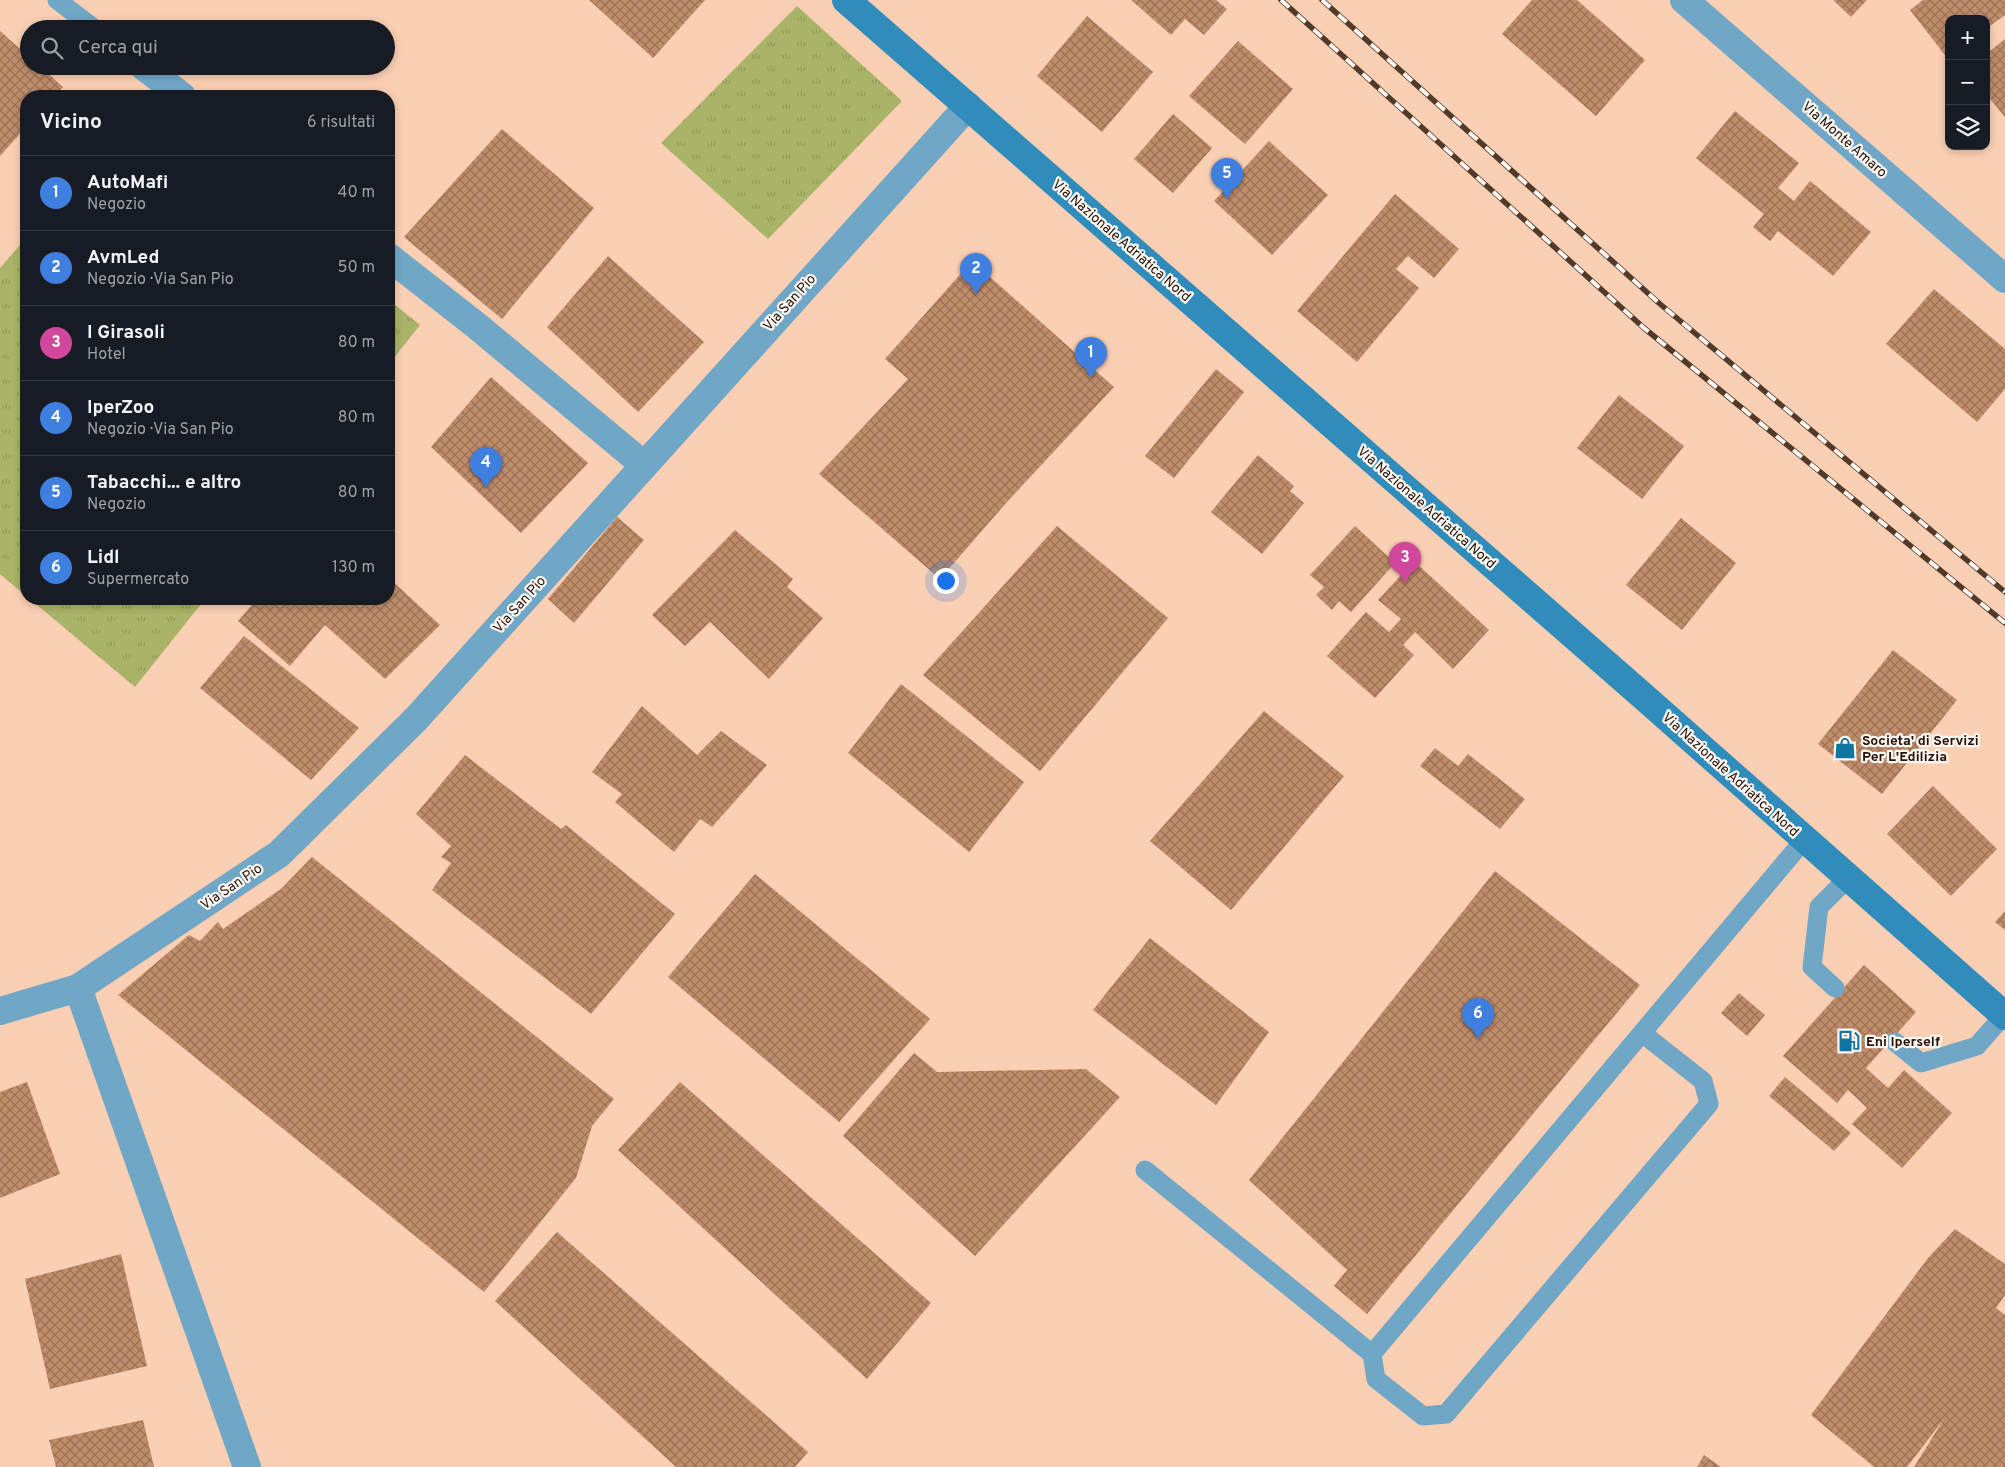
<!DOCTYPE html>
<html lang="it">
<meta charset="utf-8">
<style>
:root{--surface:#171b24;--page:#20242c;--text:#f1f3f6;--muted:#9ea1a6;--line:#363941;--accent:#1175a2}
body{margin:0;font-family:Overpass,sans-serif;background:var(--page);color:var(--text)}
.controls{position:absolute;right:15px;top:15px;display:grid;overflow:hidden;border-radius:10px;box-shadow:0 2px 8px #0003}
.controls button{width:45px;height:45px;display:grid;place-items:center;padding:0;border:0;border-bottom:1px solid var(--line);background:var(--surface);color:var(--text);font:25px sans-serif}
.you{position:absolute;left:945px;top:580px;width:18px;height:18px;margin:-12px;border:4px solid #fff;border-radius:50%;background:#1a73e8;box-shadow:0 0 0 8px #1a73e833}
.badge{display:grid;place-items:center;width:32px;height:32px;border-radius:50%;background:var(--accent);color:#fff;font-size:16px;font-weight:700}
.pin{position:absolute;translate:-50% -41px;filter:drop-shadow(0 1px 2px #0008)}
.pin::after{content:'';position:absolute;top:26px;width:18px;height:15px;background:inherit;clip-path:polygon(0 0,100% 0,50% 100%)}
.list{margin:0;padding:0;list-style:none}
h2{display:flex;justify-content:space-between;align-items:center;height:65px;margin:0;padding:0 20px;font-size:21px}
h2 small{font-size:16px;font-weight:400;color:var(--muted)}
.list li{display:grid;grid-template-columns:32px 1fr auto;gap:15px;align-items:center;box-sizing:border-box;height:75px;padding:0 20px;border-top:1px solid var(--line)}
.list b{display:block;font-size:19px;white-space:nowrap}
.list p{margin:0;font-size:16px;white-space:nowrap;color:var(--muted)}
.list em{font-size:16px;font-style:normal;color:var(--muted)}
.icon{flex:none;width:28px;height:28px;fill:none;stroke:currentColor;stroke-width:2;stroke-linecap:round;stroke-linejoin:round}
.map{position:relative;flex:none;width:2005px;height:1467px;overflow:hidden}
.search{position:absolute;background:var(--surface);box-shadow:0 2px 8px #0003;left:20px;top:20px;width:375px;height:55px;display:flex;align-items:center;gap:12px;box-sizing:border-box;padding:0 18px;border-radius:28px;color:var(--muted);font-size:19px}
.panel{position:absolute;background:var(--surface);box-shadow:0 2px 8px #0003;left:20px;top:90px;width:375px;height:515px;border-radius:20px}
.map>svg:first-child{display:block}
.grass{fill:url(#grass-tufts)}
.building{fill:url(#building-cross-hatch)}
.lines{fill:none;stroke-linecap:round;stroke-linejoin:round}
.lane{stroke:#71a7c6;stroke-width:19}
.street{stroke:#71a7c6;stroke-width:28}
.secondary{stroke:#2f8cbb;stroke-width:28}
.rail-casing{stroke:#523a2a;stroke-width:5.5}
.rail{stroke:#fff9f5;stroke-width:4;stroke-dasharray:11;stroke-linecap:butt}
.labels{text-anchor:middle;stroke-width:4.5;stroke-linejoin:round;paint-order:stroke}
.street-label{font-size:14px;fill:#251205;stroke:#fff9f5}
.poi-label{font-size:14px;font-weight:bold;fill:#251205;stroke:#fff9f5;text-anchor:start}
</style>
<div class="map">
<svg width="2005" height="1467" viewBox="0 0 2005 1467">
<defs>
<pattern id="grass-tufts" width="24" height="20" patternUnits="userSpaceOnUse" patternTransform="scale(1.25)"><rect width="24" height="20" fill="#aab468"/><path d="M3 7l-1-3M5 7V3M7 7l1-3M15 17l-1-3M17 17v-4M19 17l1-3" fill="none" stroke="#929a59"/></pattern>
<pattern id="building-cross-hatch" width="8" height="8" patternUnits="userSpaceOnUse" patternTransform="scale(1.25)"><rect width="8" height="8" fill="#c08d6b"/><path d="M0 0l8 8M0 8l8-8" fill="none" stroke="#9c7256"/></pattern>
</defs>
<rect width="100%" height="100%" fill="#fbcfb3"/>
<g class="grass">
<path d="M797,6L902,101L768,239L661,143Z"/>
<path d="M26,238V596L0,574V268Z"/>
<path d="M389,300L420,325L389,364Z"/>
<path d="M30,599H205L135,687Z"/>
</g>
<g class="building">
<path d="M589,0H705L653,58Z"/>
<path d="M1131,0H1216L1227,9L1204,35L1185,19L1171,35Z"/>
<path d="M1532,0H1577L1645,60L1596,116L1502,34Z"/>
<path d="M1833,0H1867L1851,17Z"/>
<path d="M1923,0H2005V15L1986,29V19H1949L1948,59L1910,10Z"/>
<path d="M1087,16L1153,72L1102,132L1037,76Z"/>
<path d="M0,31L29,57V66H40L63,87L54,96H26V127L0,156Z"/>
<path d="M2005,39V117L1986,94V54Z"/>
<path d="M1238,41L1293,89L1245,144L1189,96Z"/>
<path d="M1735,111L1799,163L1778,188L1794,201L1810,181L1871,232L1833,276L1778,231L1770,241L1753,227L1764,214L1696,158Z"/>
<path d="M1173,114L1212,148L1173,193L1134,159Z"/>
<path d="M502,129L594,208L502,319L404,237Z"/>
<path d="M1269,141L1328,195L1272,255L1214,201Z"/>
<path d="M1395,194L1459,249L1434,278L1408,256L1396,269L1419,288L1357,362L1297,311Z"/>
<path d="M608,256L704,342L638,412L547,327Z"/>
<path d="M972,261L1114,387L1007,502L940,579L819,474L908,379L885,359Z"/>
<path d="M1934,289L2005,349V389L1977,422L1886,344Z"/>
<path d="M1216,369L1244,392L1174,478L1145,456Z"/>
<path d="M491,377L588,463L521,533L431,447Z"/>
<path d="M1619,395L1684,446L1642,499L1577,448Z"/>
<path d="M1258,455L1294,486L1290,491L1304,503L1262,554L1211,512Z"/>
<path d="M617,517L644,540L574,623L548,599Z"/>
<path d="M1681,518L1736,563L1682,630L1626,585Z"/>
<path d="M1057,526L1168,618L1040,771L923,675Z"/>
<path d="M1355,526L1395,563L1351,612L1339,601L1332,610L1316,595L1324,587L1310,575Z"/>
<path d="M735,530L793,579L787,587L823,618L769,679L710,622L685,646L652,615Z"/>
<path d="M1414,561L1489,630L1453,669L1415,632L1403,645L1414,655L1375,698L1327,656L1366,612L1389,632L1401,619L1378,600Z"/>
<path d="M389,578L440,625L385,679L325,625L290,666L238,621L257,599H389Z"/>
<path d="M244,636L359,728L311,780L200,688Z"/>
<path d="M1893,650L1957,700L1882,794L1818,744Z"/>
<path d="M901,684L1024,782L969,852L848,753Z"/>
<path d="M642,706L697,755L721,731L767,765L712,827L700,819L674,852L615,802L622,794L592,772Z"/>
<path d="M1264,711L1344,776L1231,910L1150,841Z"/>
<path d="M1435,748L1458,766L1468,754L1525,799L1500,829L1420,766Z"/>
<path d="M465,755L561,829L566,825L675,914L591,1014L432,890L451,863L441,857L451,846L416,814Z"/>
<path d="M1933,786L1997,849L1951,896L1887,834Z"/>
<path d="M312,857L614,1099L592,1126L576,1178L484,1292L118,995L189,935L200,941L218,922L223,929L281,889Z"/>
<path d="M1495,871L1640,985L1367,1314L1334,1286L1347,1270L1249,1180Z"/>
<path d="M755,874L930,1019L839,1122L668,977Z"/>
<path d="M2005,911V930L1995,922Z"/>
<path d="M1150,938L1269,1032L1216,1105L1093,1010Z"/>
<path d="M1864,965L1916,1012L1866,1068L1888,1088L1904,1070L1952,1113L1902,1168L1852,1124L1867,1108L1848,1090L1837,1103L1783,1056Z"/>
<path d="M1739,993L1765,1015L1747,1036L1721,1013Z"/>
<path d="M914,1053L937,1072L1086,1069L1120,1097L975,1256L843,1136Z"/>
<path d="M1785,1077L1851,1133L1834,1151L1769,1096Z"/>
<path d="M27,1082L60,1174L0,1198V1092Z"/>
<path d="M680,1082L931,1303L867,1379L618,1150Z"/>
<path d="M1955,1229L2005,1264V1295L1996,1308L2005,1315V1467H1914L1944,1419L1907,1467H1874L1811,1415L1928,1258Z"/>
<path d="M557,1232L808,1452L795,1467H676L495,1301Z"/>
<path d="M121,1254L147,1366L50,1389L25,1279Z"/>
<path d="M143,1420L154,1467H56L49,1440Z"/>
<path d="M1704,1455L1721,1467H1697Z"/>
</g>
<g class="lines">
<g class="lane">
<path d="M57,0L95,29"/>
<path d="M1835,988L1812,967L1819,907L1848,878"/>
<path d="M1642,1033L1703,1081L1709,1104L1446,1414L1423,1416L1376,1379L1372,1354L1804,840"/>
<path d="M1895,1042L1921,1063L1977,1046L2004,1015"/>
<path d="M1145,1170L1372,1354"/>
</g>
<g class="street">
<path d="M1684,0L2005,279"/>
<path d="M143,66L182,96"/>
<path d="M389,257L477,326L644,465"/>
<path d="M78,988L247,1467"/>
<path d="M0,1011L78,988L279,854L416,719L968,106"/>
</g>
<path class="secondary" d="M846,0L1644,697L2005,1016"/>
<g class="rail-casing">
<g id="rail">
<path d="M1281,0L1644,328L2005,623"/>
<path d="M1322,0L1660,304L2005,592"/>
</g>
</g>
<use href="#rail" class="rail"/>
</g>
<defs>
<g id="shop-bare" transform="scale(1.725)"><path d="M-5-2.5h2.3a2.7 3.5 0 0 1 5.4 0H5L5.5 6h-11ZM-1.5-2.5h3a1.5 2.3 0 0 0-3 0Z" fill="#1175a2" stroke="#fff9f5" stroke-width="2.5" paint-order="stroke"/></g>
<g id="fuel-bare" transform="scale(1.725)"><path d="M-5.5-6h7V0h2V4h1.3V-2.5L3-4.5l.8-.8L6-3V5H2.5V1h-1V6h-7ZM-4.2-4.7v3.2H.2V-4.7Z" fill="#1175a2" stroke="#fff9f5" stroke-width="2.5" paint-order="stroke"/></g>
</defs>
<g fill-rule="evenodd">
<use href="#shop-bare" x="1845" y="748"/>
<use href="#fuel-bare" x="1849" y="1041"/>
</g>
<g class="labels">
<g class="street-label">
<text transform="translate(1845 139) rotate(41)" y="5">Via Monte Amaro</text>
<text transform="translate(1122 240) rotate(41)" y="5">Via Nazionale Adriatica Nord</text>
<text transform="translate(789 302) rotate(-48)" y="5">Via San Pio</text>
<text transform="translate(1427 507) rotate(41)" y="5">Via Nazionale Adriatica Nord</text>
<text transform="translate(519 604) rotate(-48)" y="5">Via San Pio</text>
<text transform="translate(1731 774) rotate(42)" y="5">Via Nazionale Adriatica Nord</text>
<text transform="translate(231 886) rotate(-34)" y="5">Via San Pio</text>
</g>
<g class="poi-label">
<text x="1862" y="745">Societa' di Servizi<tspan x="1862" dy="16">Per L'Edilizia</tspan></text>
<text x="1866" y="1046">Eni Iperself</text>
</g>
</g>
</svg>
<div class="controls">
<button>+</button>
<button>−</button>
<button><svg class="icon" aria-label="layers" viewBox="0 0 24 24"><path d="M12 4l9 5-9 5-9-5zM3 14l9 5 9-5"/></svg></button>
</div>
<div class="you"></div>
<div class="pin badge" style="left:1091px;top:378px;background:#3f7fe0">1</div>
<div class="pin badge" style="left:976px;top:294px;background:#3f7fe0">2</div>
<div class="pin badge" style="left:1405px;top:583px;background:#d1479c">3</div>
<div class="pin badge" style="left:486px;top:488px;background:#3f7fe0">4</div>
<div class="pin badge" style="left:1227px;top:199px;background:#3f7fe0">5</div>
<div class="pin badge" style="left:1478px;top:1039px;background:#3f7fe0">6</div>
<div class="search"><svg class="icon" aria-label="search" viewBox="0 0 24 24"><circle cx="10" cy="10" r="6"/><path d="M15 15l6 6"/></svg>Cerca qui</div>
<section class="panel">
<h2>Vicino<small>6 risultati</small></h2>
<ul class="list">
<li><span class="badge" style="background:#3f7fe0">1</span><div><b>AutoMafi</b><p>Negozio</p></div><em>40 m</em></li>
<li><span class="badge" style="background:#3f7fe0">2</span><div><b>AvmLed</b><p>Negozio · Via San Pio</p></div><em>50 m</em></li>
<li><span class="badge" style="background:#d1479c">3</span><div><b>I Girasoli</b><p>Hotel</p></div><em>80 m</em></li>
<li><span class="badge" style="background:#3f7fe0">4</span><div><b>IperZoo</b><p>Negozio · Via San Pio</p></div><em>80 m</em></li>
<li><span class="badge" style="background:#3f7fe0">5</span><div><b>Tabacchi... e altro</b><p>Negozio</p></div><em>80 m</em></li>
<li><span class="badge" style="background:#3f7fe0">6</span><div><b>Lidl</b><p>Supermercato</p></div><em>130 m</em></li>
</ul>
</section>
</div>
